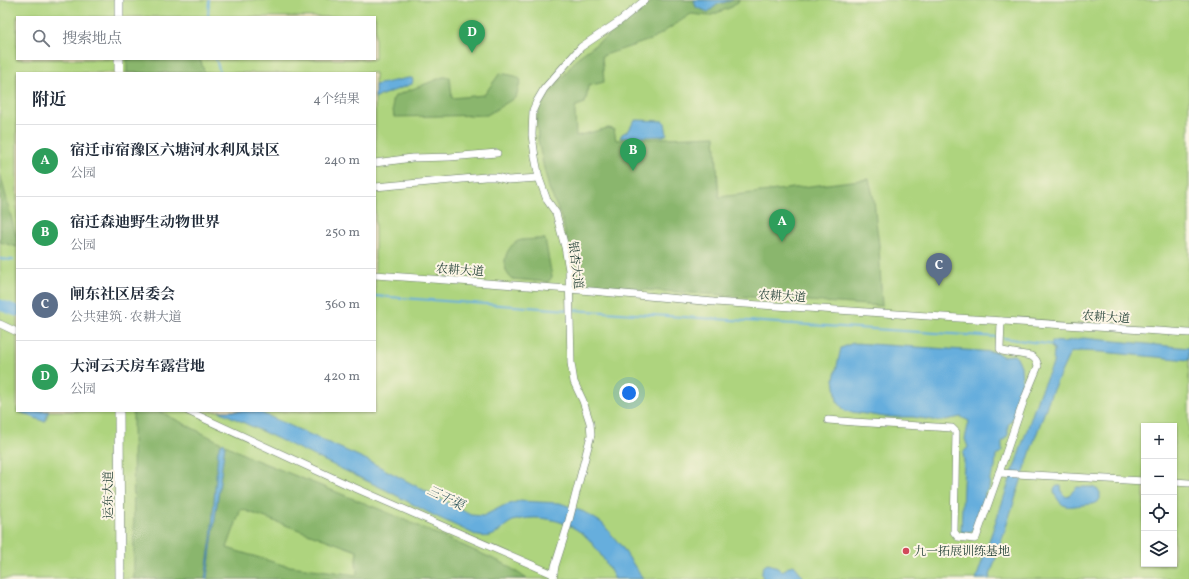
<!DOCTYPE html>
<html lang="zh">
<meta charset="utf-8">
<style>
:root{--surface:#fff;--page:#f6f6f7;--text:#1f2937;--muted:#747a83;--line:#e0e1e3;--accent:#d1495b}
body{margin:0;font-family:Vollkorn,"Noto Serif SC",serif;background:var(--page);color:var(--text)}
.controls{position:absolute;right:12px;bottom:12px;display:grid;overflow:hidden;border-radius:0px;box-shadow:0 1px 3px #0004}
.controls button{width:36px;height:36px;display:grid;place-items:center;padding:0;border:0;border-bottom:1px solid var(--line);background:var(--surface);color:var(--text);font:20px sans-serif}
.you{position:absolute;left:629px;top:393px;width:14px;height:14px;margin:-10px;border:3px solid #fff;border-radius:50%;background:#1a73e8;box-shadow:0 0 0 6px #1a73e833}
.badge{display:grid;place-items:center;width:26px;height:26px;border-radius:50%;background:var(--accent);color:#fff;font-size:13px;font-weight:700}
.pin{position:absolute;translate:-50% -33px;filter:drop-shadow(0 1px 2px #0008)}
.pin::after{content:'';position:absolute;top:21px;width:14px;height:12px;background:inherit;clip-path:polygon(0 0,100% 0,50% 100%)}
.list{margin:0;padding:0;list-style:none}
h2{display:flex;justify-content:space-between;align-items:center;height:52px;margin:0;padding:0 16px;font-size:17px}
h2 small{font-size:13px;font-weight:400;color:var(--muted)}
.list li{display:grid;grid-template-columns:26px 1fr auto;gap:12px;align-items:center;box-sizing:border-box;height:72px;padding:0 16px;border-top:1px solid var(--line)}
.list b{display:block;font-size:15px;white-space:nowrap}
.list p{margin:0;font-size:13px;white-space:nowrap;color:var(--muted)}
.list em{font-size:13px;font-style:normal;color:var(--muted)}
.icon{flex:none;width:22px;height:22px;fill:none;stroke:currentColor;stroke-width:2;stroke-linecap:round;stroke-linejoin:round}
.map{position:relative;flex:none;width:1189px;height:579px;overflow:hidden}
.search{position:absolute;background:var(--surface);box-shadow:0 1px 3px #0004;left:16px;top:16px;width:360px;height:44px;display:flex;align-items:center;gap:10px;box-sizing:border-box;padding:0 14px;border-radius:0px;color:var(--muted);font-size:15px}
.panel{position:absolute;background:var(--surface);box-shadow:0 1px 3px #0004;left:16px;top:72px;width:360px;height:340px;border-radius:0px}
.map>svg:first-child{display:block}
.green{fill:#aed47e;stroke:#668859;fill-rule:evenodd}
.forest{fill:#8ab66d;stroke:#547a50;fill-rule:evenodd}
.water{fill:#66aedd;stroke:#427688}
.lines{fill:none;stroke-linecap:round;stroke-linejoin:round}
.stream{stroke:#66aedd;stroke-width:2}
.river{stroke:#66aedd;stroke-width:11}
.minor-casing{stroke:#667765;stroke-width:8}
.major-casing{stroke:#667765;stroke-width:10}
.minor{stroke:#fff;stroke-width:7}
.major{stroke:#fff;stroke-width:9}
.poi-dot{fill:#d1495b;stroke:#fcf5e5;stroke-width:1.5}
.labels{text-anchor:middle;stroke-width:4;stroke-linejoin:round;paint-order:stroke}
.street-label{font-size:12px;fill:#1f3d34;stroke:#fcf5e5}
.poi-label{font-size:12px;fill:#1f3d34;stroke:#fcf5e5;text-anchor:start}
.water-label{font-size:13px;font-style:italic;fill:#31595e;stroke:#fcf5e5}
</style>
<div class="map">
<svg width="1189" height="579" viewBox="0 0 1189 579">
<rect width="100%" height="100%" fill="#fcf5e5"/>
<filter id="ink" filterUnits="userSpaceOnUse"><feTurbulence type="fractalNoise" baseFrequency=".025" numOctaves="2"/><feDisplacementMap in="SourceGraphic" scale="8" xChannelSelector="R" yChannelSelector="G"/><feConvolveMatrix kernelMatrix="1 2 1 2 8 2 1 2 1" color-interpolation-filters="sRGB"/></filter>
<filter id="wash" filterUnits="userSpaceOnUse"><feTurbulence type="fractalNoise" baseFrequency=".012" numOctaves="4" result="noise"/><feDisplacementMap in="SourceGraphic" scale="16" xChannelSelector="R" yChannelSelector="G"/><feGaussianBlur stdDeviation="0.9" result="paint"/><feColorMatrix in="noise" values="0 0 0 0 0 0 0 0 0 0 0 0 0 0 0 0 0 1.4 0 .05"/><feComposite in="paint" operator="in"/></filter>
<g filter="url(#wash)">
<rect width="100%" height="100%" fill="#ebe2c0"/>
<path class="green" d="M0,0H1189V579H0ZM17,17H375V59H17ZM17,73H375V411H17ZM1144,426H1174V564H1144Z"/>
<g class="forest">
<path d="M654,0H740L732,7L709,16L691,14L653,39L602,56L604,82L588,86L587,95L585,103L576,106L575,112L576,136L608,128L614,129L616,140L715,136L719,197L869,179L874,200L876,221L879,245L882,306L574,285L563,222L549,188L543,164L538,140L537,119L539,108L578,57L605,38Z"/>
<path d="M127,59H200L205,73H127Z"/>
<path d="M500,73L515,76L521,80L516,97L487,115L394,117L392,101L395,96L443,77H450L452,98L484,95Z"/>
<path d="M0,173L17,240V247L0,242Z"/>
<path d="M535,239H545L552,277L548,282L512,279C500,269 504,248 518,241C523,239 530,240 535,239Z"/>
<path d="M133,411H159L251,458L384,511L505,564L527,579H134ZM241,509L357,551L356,560L357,575L283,565L227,548Z"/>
</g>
<g class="water">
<path d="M694,0H733L718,4L708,12L696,7Z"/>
<path d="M408,78H412L413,80L412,84L382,95L375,99V85Z"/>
<path d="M637,120L663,121L665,123L667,134L666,135L663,136L620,138L622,134L629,130L634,121Z"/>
<path d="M1083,338L1189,348V360L1101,352L1080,351L1070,353L1051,394L1033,444L989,579H976L1040,392L1053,364L1054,349L1051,347L1052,341L1063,342Z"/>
<path d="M853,343L996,352L1002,356L1014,355L1018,359L1021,366L1022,383L1015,402V415L1008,425V435L1002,442V451L996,456L995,468L990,478L989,488L985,492L984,501L972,532H961L964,461L963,453L968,447L965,439L969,421L961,417L940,421L913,417H885L845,411L837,401L834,379L841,348Z"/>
<path d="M20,411H49L45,422L20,412Z"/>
<path d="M219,411H257L365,459L471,515L483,516L503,506L519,501L560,503L584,512L602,523L622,547L643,579H615C608,566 601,554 592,543C574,521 540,513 513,521C510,522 508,524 505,526C495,535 492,538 478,536L433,515L386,490Z"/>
<path d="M224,442L225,445L207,579H205L211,538L218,450L220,445Z"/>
<path d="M1057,486H1061L1062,493L1065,496L1067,497L1077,487H1094L1100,492V499C1095,505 1090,504 1083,505C1071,506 1064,510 1057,498C1055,495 1054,493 1054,489Z"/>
<path d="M768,564L775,566L781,571C787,570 788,565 794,565L799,571L803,579H763C761,573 761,566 768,564Z"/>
</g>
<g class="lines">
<g class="stream">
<path d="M208,17L209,0"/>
<path d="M216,59L220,73"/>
<path d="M0,259L13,260"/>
<path d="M375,296L568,310"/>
<path d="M572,310L999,337"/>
<path d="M1003,338L1054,345"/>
</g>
<path class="river" d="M0,305L17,311"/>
</g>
</g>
<g filter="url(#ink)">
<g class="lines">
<g class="minor-casing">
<g id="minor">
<path d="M375,163L412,158L450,157L497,153"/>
<path d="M375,187L485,177H496L508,180L539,178"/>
<path d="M375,275L569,289L714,302L1189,333"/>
<path d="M0,324L17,332"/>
<path d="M188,411L346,484L553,574"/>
<path d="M828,420L854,422L952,428L956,432L954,532L958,537L974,539L976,538L999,473L1024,400L1038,366C1037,361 1036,359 1031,356L1002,351L1000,349L1001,321"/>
<path d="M999,473L1144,481"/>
<path d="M1174,482L1189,483"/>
<path d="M553,579L555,566L567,528L591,435L590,423L583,401L574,382L571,363L569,270L565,247L556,213L547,200L539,178L535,157L532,135L533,110L537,101L544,89L581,47L621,20L645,0"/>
</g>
</g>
<g class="major-casing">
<g id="major">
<path d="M119,17V0"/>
<path d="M119,59V73"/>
<path d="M119,411L120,579"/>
</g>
</g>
<use href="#minor" class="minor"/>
<use href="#major" class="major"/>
</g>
</g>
<circle class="poi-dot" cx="906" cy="551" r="4"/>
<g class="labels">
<g class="street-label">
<text transform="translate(576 265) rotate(83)" y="4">银杏大道</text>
<text transform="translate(460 270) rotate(4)" y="4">农耕大道</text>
<text transform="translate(782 296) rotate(4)" y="4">农耕大道</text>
<text transform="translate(1106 317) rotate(4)" y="4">农耕大道</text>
<text transform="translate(108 495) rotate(-90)" y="4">运东大道</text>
</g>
<g class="poi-label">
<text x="914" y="555">九一拓展训练基地</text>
</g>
<g class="water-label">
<text transform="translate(446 497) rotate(26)" y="5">三干渠</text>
</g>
</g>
</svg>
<div class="controls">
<button>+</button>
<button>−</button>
<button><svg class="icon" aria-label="locate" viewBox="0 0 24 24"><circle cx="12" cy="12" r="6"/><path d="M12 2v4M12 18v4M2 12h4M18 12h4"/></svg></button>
<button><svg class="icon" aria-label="layers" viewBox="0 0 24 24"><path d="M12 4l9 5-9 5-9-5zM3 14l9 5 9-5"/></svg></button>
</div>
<div class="you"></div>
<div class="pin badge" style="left:782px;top:242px;background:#2e9e5b">A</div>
<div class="pin badge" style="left:633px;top:171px;background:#2e9e5b">B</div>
<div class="pin badge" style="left:939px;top:286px;background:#5c6f8a">C</div>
<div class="pin badge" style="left:472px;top:53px;background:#2e9e5b">D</div>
<div class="search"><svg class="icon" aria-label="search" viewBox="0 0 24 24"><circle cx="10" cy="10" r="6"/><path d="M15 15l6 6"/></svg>搜索地点</div>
<section class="panel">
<h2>附近<small>4个结果</small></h2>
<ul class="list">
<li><span class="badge" style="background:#2e9e5b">A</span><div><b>宿迁市宿豫区六塘河水利风景区</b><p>公园</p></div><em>240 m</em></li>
<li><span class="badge" style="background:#2e9e5b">B</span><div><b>宿迁森迪野生动物世界</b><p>公园</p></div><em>250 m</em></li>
<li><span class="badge" style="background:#5c6f8a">C</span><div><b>闸东社区居委会</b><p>公共建筑 · 农耕大道</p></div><em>360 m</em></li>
<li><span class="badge" style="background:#2e9e5b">D</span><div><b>大河云天房车露营地</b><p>公园</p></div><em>420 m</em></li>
</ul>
</section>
</div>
